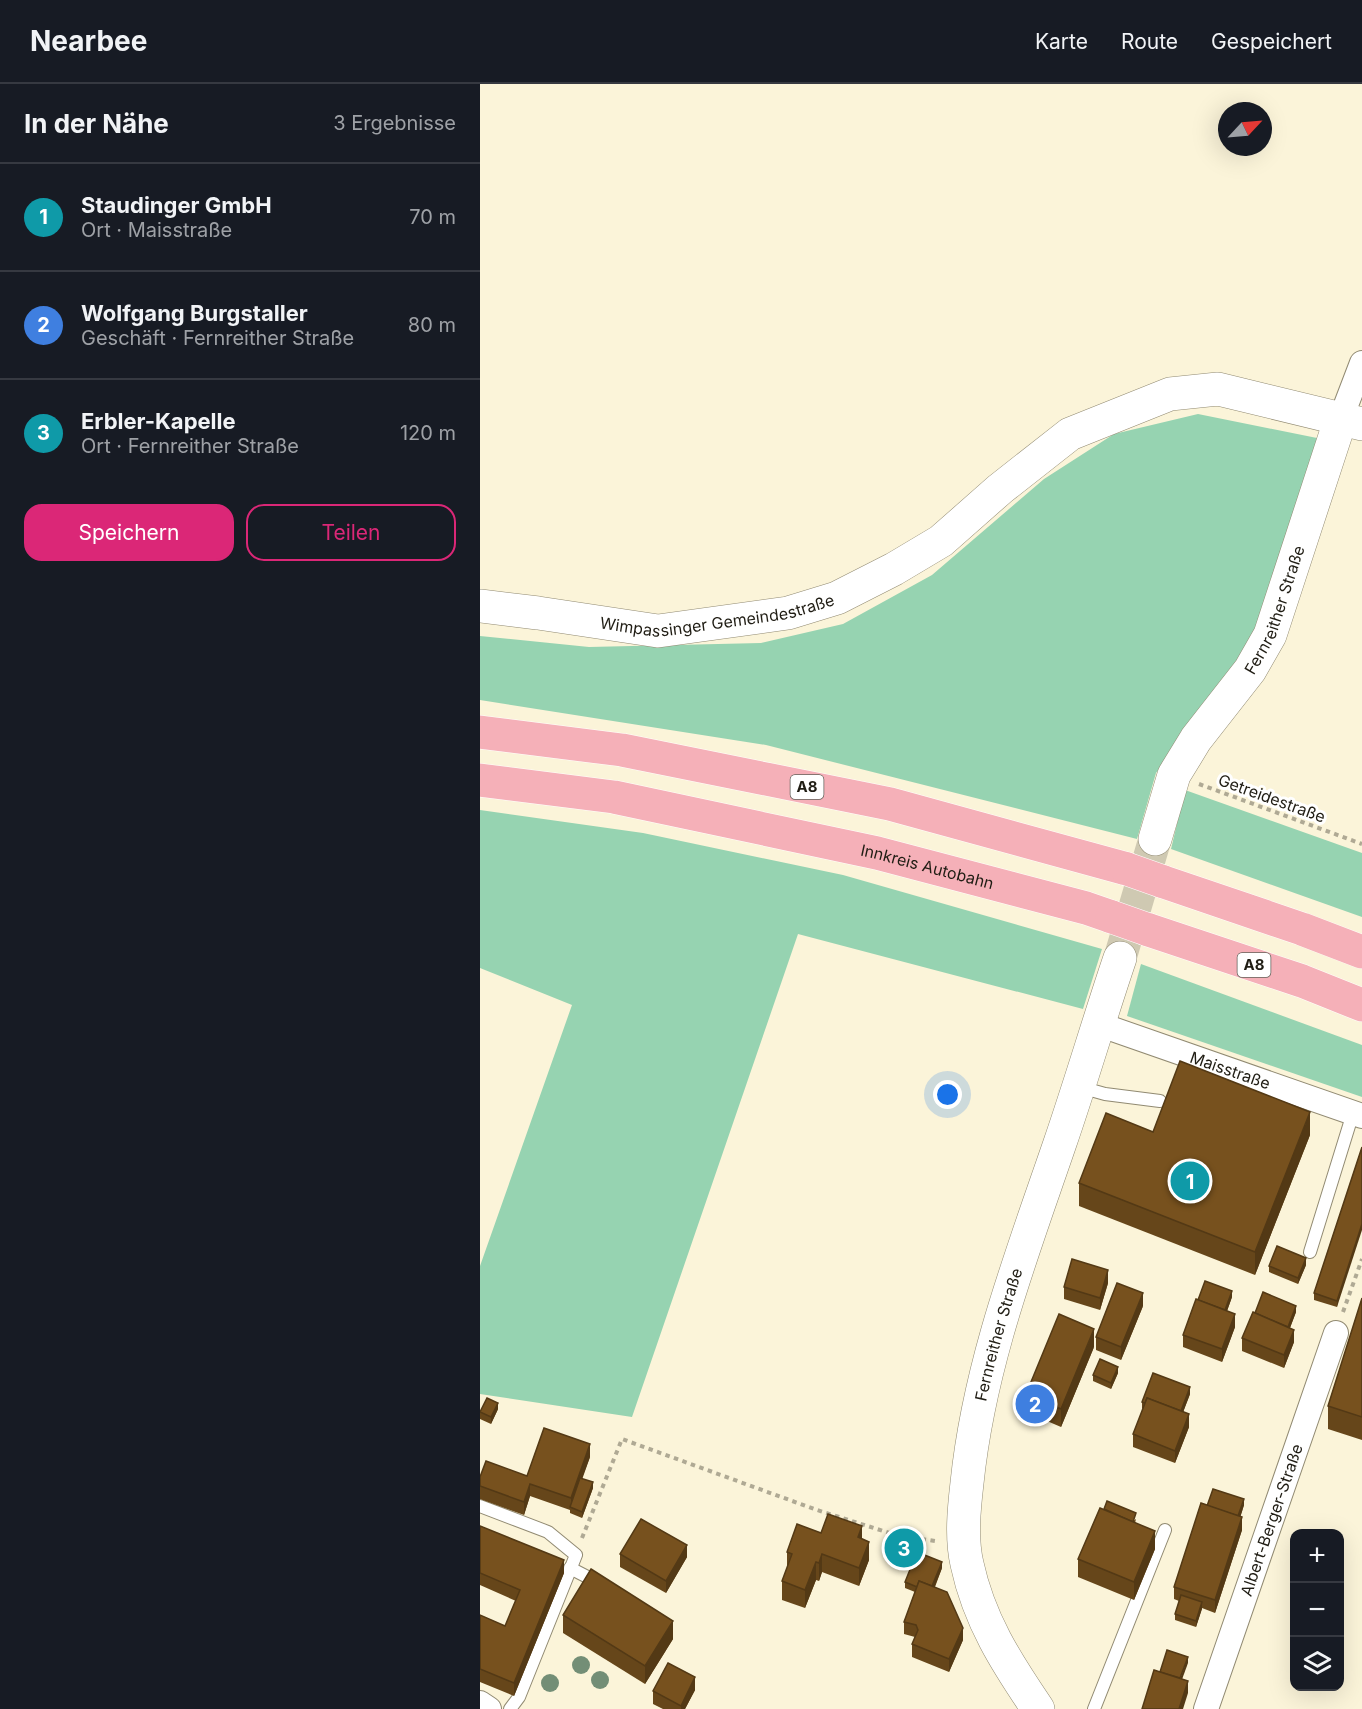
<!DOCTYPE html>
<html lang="de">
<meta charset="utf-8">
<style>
:root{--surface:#171b24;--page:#242831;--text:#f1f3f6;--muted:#9ea1a6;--line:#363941;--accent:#db2777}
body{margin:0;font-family:Inter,sans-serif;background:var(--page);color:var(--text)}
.controls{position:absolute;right:18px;bottom:18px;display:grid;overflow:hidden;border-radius:12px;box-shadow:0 6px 24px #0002}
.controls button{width:54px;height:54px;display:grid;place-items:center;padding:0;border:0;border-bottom:2px solid var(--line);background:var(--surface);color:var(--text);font:30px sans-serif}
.compass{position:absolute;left:738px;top:18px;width:54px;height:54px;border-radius:50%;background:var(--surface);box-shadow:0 6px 24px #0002;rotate:64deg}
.you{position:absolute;left:468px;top:1011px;width:21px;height:21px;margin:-15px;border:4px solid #fff;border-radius:50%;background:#1a73e8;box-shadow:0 0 0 9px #1a73e833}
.badge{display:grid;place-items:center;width:39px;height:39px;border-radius:50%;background:var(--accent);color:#fff;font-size:20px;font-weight:700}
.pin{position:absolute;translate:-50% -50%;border:3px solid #fff;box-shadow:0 2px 6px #0006}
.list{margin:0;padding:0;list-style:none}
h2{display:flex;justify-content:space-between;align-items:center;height:78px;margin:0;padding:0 24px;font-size:26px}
h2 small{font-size:20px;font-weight:400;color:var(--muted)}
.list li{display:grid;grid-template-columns:39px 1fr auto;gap:18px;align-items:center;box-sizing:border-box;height:108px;padding:0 24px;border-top:2px solid var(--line)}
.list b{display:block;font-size:22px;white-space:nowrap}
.list p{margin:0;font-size:20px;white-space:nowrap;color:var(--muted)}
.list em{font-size:20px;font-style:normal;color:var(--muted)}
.actions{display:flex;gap:12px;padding:18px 24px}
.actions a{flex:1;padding:14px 0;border:2px solid var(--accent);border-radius:18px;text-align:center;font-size:21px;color:var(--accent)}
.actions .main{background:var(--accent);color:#fff}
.icon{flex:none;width:33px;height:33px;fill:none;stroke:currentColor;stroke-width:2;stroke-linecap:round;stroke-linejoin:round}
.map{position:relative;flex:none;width:882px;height:1625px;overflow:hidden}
header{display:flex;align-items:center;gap:36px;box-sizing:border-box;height:84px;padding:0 30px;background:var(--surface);border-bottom:2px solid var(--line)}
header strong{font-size:28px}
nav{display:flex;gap:33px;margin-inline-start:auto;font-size:21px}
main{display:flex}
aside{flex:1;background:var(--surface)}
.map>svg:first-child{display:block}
.green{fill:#96d3b1}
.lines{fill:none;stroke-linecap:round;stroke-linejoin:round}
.secondary-tunnel{stroke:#cfc9b2;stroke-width:33;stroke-dasharray:33 16;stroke-linecap:butt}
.lane-casing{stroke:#918a72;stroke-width:14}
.street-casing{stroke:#918a72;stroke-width:26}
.secondary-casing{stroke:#918a72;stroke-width:34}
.highway-casing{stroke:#fff;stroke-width:34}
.path{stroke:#afa994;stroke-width:4;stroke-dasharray:4.5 4.5;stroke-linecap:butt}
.lane{stroke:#fff;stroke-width:12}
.street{stroke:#fff;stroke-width:24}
.secondary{stroke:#fff;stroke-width:33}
.highway{stroke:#f5b0b8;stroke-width:33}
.highway-bridge-casing{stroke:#fff;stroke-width:34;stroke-linecap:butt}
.highway-bridge{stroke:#f5b0b8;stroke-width:33}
.tree{fill:#738e76}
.wall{fill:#66461a}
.shaded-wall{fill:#533915}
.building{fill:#77511e;stroke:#533915;stroke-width:1.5}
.labels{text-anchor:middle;stroke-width:6;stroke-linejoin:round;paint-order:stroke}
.shield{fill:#fff;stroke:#63615a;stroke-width:1.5}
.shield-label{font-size:15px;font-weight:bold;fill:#201d14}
.street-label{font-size:16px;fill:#201d14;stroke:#fff}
</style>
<header>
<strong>Nearbee</strong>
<nav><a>Karte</a><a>Route</a><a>Gespeichert</a></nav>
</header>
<main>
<aside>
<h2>In der Nähe<small>3 Ergebnisse</small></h2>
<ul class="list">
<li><span class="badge" style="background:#0f9aa8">1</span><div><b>Staudinger GmbH</b><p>Ort · Maisstraße</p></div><em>70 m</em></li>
<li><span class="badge" style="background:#3f7fe0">2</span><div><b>Wolfgang Burgstaller</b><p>Geschäft · Fernreither Straße</p></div><em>80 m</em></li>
<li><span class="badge" style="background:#0f9aa8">3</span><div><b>Erbler-Kapelle</b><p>Ort · Fernreither Straße</p></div><em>120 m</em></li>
</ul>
<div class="actions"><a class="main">Speichern</a><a>Teilen</a></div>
</aside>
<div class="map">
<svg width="882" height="1625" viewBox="0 0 882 1625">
<rect width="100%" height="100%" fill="#fbf4d9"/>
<g class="green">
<path d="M718,330L837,354L781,548L676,689L657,755L286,661L0,616V552L109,563L281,559L363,540L452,491L564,395L634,350Z"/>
<path d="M705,706L882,769V833L691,765Z"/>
<path d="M0,726L163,749L363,791L622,865L603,925L318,850L152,1333L0,1310V1182L92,921L0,884Z"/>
<path d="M661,880L882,961V1013L647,932Z"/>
</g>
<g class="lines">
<path class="secondary-tunnel" d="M640,874L675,755"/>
<g class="lane-casing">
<g id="lane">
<path d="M600,1003L625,1010L680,1017"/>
<path d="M830,1168L873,1029"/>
<path d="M0,1422L68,1448L96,1471L39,1613L30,1625"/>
<path d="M90,1484L121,1500"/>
<path d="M614,1625L685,1446"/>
</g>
</g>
<g class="street-casing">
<g id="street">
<path d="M861,334L882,279"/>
<path id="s1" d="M618,940L882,1032"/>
<path d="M0,1619L9,1625"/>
<path id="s2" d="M726,1625L856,1249"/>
</g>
</g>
<g class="secondary-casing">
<g id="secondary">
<path id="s3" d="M0,522L58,529L178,547L308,529L357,514L414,485L461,457L520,405L590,350L690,310L738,305L882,340"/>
<path id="s4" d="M675,755L694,691L716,655L770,586L790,551L861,334"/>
<path id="s5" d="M558,1625C526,1578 499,1536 487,1480C481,1454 484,1425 487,1399C499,1281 542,1170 580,1059C601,998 619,936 640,874"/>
</g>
</g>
<g class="highway-casing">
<g id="highway">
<path d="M0,648L142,666L410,720L647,785"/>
<path id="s6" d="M0,696L134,713L397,769L606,824L632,833"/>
<path d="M681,797L822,845L882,868"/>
<path d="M666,845L822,897L882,921"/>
</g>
</g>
<g class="path">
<path d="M719,700L882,760"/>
<path d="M863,1228L882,1175"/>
<path d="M102,1454L142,1355L337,1426L416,1451L455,1457"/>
</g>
<use href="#lane" class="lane"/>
<use href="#street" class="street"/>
<use href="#secondary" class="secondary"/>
<use href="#highway" class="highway"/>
<g class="highway-bridge-casing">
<g id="highway-bridge">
<path d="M647,785L681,797"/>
<path d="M632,833L666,845"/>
</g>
</g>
<use href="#highway-bridge" class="highway-bridge"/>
</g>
<g class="tree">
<circle cx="101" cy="1581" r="9"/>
<circle cx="120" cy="1596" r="9"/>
<circle cx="70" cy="1599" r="9"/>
</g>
<g class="wall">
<path d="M830,1051L775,1191L599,1122V1099Z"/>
<path d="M882,1063L857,1223L834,1216V1209Z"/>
<path d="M826,1181L818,1200L789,1188V1182Z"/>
<path d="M628,1199L620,1226L584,1215V1203Z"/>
<path d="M752,1213L747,1227L755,1243L742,1278L703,1263V1251L718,1216Z"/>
<path d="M882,1214V1356L848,1345V1322Z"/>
<path d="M663,1222L641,1276L616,1266V1253Z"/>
<path d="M816,1228L810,1244L814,1258L804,1284L762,1267V1254L775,1229Z"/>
<path d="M614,1263L581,1343L546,1328V1310Z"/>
<path d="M638,1289L631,1305L613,1297V1291Z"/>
<path d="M710,1310L703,1328L709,1343L695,1379L653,1363V1350L663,1325L662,1324V1318Z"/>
<path d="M18,1325L11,1340L0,1335V1328Z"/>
<path d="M110,1373L102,1394L113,1404L102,1434L90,1429V1426L50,1412L44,1431L0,1415V1393L47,1392Z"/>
<path d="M764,1421L760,1433L762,1446L735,1529L722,1524L716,1543L695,1536V1530L699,1517L694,1515V1503L727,1422Z"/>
<path d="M656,1435L655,1439L675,1465L654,1516L598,1493V1475Z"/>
<path d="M0,1442L84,1489L34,1612L0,1598V1531L25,1542L36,1517L0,1501Z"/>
<path d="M341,1449L382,1455L389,1476L379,1502L342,1488L339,1497L336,1496L325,1524L302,1516V1497L307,1484V1468Z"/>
<path d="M419,1460L430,1462L426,1470L419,1466Z"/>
<path d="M140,1470L207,1473L186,1509L140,1483Z"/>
<path d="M462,1484L455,1503L483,1556L469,1588L432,1573V1560L435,1553L424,1550V1538L435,1508L425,1504V1498Z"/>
<path d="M83,1531L193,1555L165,1600L83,1549Z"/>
<path d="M215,1606L205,1625H183L173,1620V1607Z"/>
</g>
<g class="shaded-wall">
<path d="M830,1028V1051L775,1191V1168Z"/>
<path d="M882,1140V1146L857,1223V1217Z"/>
<path d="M826,1174V1181L818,1200V1194Z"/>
<path d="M628,1186V1199L620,1226V1214Z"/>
<path d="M752,1207V1213L743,1238V1232Z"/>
<path d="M663,1209V1222L641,1276V1263Z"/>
<path d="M816,1222V1228L806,1254V1248Z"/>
<path d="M755,1230V1243L742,1278V1265Z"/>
<path d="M614,1245V1263L581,1343V1325Z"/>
<path d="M814,1246V1258L804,1284V1271Z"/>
<path d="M638,1283V1289L631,1305V1299Z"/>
<path d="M710,1303V1310L699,1339V1332Z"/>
<path d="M18,1319V1325L11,1340V1333Z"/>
<path d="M709,1330V1343L695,1379V1367Z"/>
<path d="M110,1360V1373L92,1424L91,1423V1414Z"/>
<path d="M113,1398V1404L102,1434V1428Z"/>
<path d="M50,1400V1412L44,1431V1418Z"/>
<path d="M764,1415V1421L757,1444V1437Z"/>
<path d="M762,1433V1446L735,1529V1516Z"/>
<path d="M382,1442V1461L378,1453Z"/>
<path d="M675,1447V1465L654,1516V1498Z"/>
<path d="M430,1455V1462L426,1470V1464Z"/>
<path d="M389,1458V1476L379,1502V1484Z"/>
<path d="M207,1461V1473L186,1509V1497Z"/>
<path d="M342,1470V1488L339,1497V1479Z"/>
<path d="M84,1476V1489L34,1612V1599Z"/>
<path d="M336,1478V1496L325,1524V1506Z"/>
<path d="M462,1478V1484L450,1514V1508Z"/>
<path d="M722,1518V1525L716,1543V1537Z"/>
<path d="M193,1537V1555L165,1600V1582Z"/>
<path d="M483,1544V1556L469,1588V1575Z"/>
<path d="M708,1573V1579L700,1601V1595Z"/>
<path d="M215,1593V1606L205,1625H201V1622Z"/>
<path d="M708,1597V1609L703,1625H699Z"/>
</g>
<g class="building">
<path d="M700,977L830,1028L775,1168L599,1099L626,1029L673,1048Z"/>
<path d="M882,1063V1140L857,1217L834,1209Z"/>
<path d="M797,1162L826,1174L818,1194L789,1182Z"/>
<path d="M592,1175L628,1186L620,1214L584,1203Z"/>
<path d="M725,1197L752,1207L745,1226L718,1216Z"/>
<path d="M637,1199L663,1209L641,1263L616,1253Z"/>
<path d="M783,1208L816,1222L808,1243L775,1229Z"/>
<path d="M882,1214V1333L848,1322Z"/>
<path d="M716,1215L755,1230L742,1265L703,1251Z"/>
<path d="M773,1228L814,1246L804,1271L762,1254Z"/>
<path d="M579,1230L614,1245L581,1325L546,1310Z"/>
<path d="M620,1275L638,1283L631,1299L613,1291Z"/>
<path d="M673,1289L710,1303L701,1327L667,1314L665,1319L662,1318Z"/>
<path d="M7,1314L18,1319L11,1333L0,1328Z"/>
<path d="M667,1314L709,1330L695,1367L653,1350Z"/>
<path d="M64,1344L110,1360L91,1414L50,1400L44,1418L0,1402V1393L6,1377L47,1392Z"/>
<path d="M100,1394L113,1398L102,1428L90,1423Z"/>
<path d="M733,1405L764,1415L758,1432L727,1422Z"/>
<path d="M627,1417L656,1429L653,1438L624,1425Z"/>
<path d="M721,1419L762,1433L735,1516L694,1503Z"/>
<path d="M620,1424L675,1447L654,1498L598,1475Z"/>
<path d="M348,1430L382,1442L378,1453L389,1458L379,1484L342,1470L339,1479L336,1478L325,1506L302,1497L312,1470L307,1468L317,1440L341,1449Z"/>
<path d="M161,1435L207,1461L186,1497L140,1470Z"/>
<path d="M0,1442L84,1476L34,1599L0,1585V1531L25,1542L40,1506L0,1489Z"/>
<path d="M422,1452L430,1455L426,1464L419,1460Z"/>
<path d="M437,1468L462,1478L452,1502L439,1497L437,1503L425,1498Z"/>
<path d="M111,1485L193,1537L165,1582L83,1531Z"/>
<path d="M439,1497L467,1508L483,1544L469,1575L432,1560L438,1546L436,1541L424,1538Z"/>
<path d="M701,1511L722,1518L716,1537L695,1530Z"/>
<path d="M687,1566L708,1573L700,1594L680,1588Z"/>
<path d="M188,1579L215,1593L201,1622L173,1607Z"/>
<path d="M674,1586L708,1597L699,1625H662Z"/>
</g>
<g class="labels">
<g class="shield">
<rect x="310.5" y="691" width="33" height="24" rx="4.5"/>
<rect x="757.5" y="869" width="33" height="24" rx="4.5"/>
</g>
<g class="shield-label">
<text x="327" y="708">A8</text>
<text x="774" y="886">A8</text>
</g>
<g class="street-label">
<text dy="6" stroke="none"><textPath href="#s3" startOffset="240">Wimpassinger Gemeindestraße</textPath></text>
<text dy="6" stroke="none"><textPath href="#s4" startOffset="262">Fernreither Straße</textPath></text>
<text transform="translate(792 714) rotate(20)" y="6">Getreidestraße</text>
<text dy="6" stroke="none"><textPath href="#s6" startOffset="456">Innkreis Autobahn</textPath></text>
<text dy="6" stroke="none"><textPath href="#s1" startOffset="140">Maisstraße</textPath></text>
<text dy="6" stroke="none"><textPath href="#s5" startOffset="396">Fernreither Straße</textPath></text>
<text dy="6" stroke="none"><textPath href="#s2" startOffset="200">Albert-Berger-Straße</textPath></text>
</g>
</g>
</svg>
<div class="controls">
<button>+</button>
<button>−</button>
<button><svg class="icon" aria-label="layers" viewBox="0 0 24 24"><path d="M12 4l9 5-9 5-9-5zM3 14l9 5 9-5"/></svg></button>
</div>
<svg class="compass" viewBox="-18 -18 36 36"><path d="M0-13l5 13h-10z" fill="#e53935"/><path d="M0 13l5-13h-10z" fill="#9ea1a6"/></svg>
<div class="you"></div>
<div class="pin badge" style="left:710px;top:1097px;background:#0f9aa8">1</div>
<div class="pin badge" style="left:555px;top:1320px;background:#3f7fe0">2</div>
<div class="pin badge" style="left:424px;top:1464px;background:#0f9aa8">3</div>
</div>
</main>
